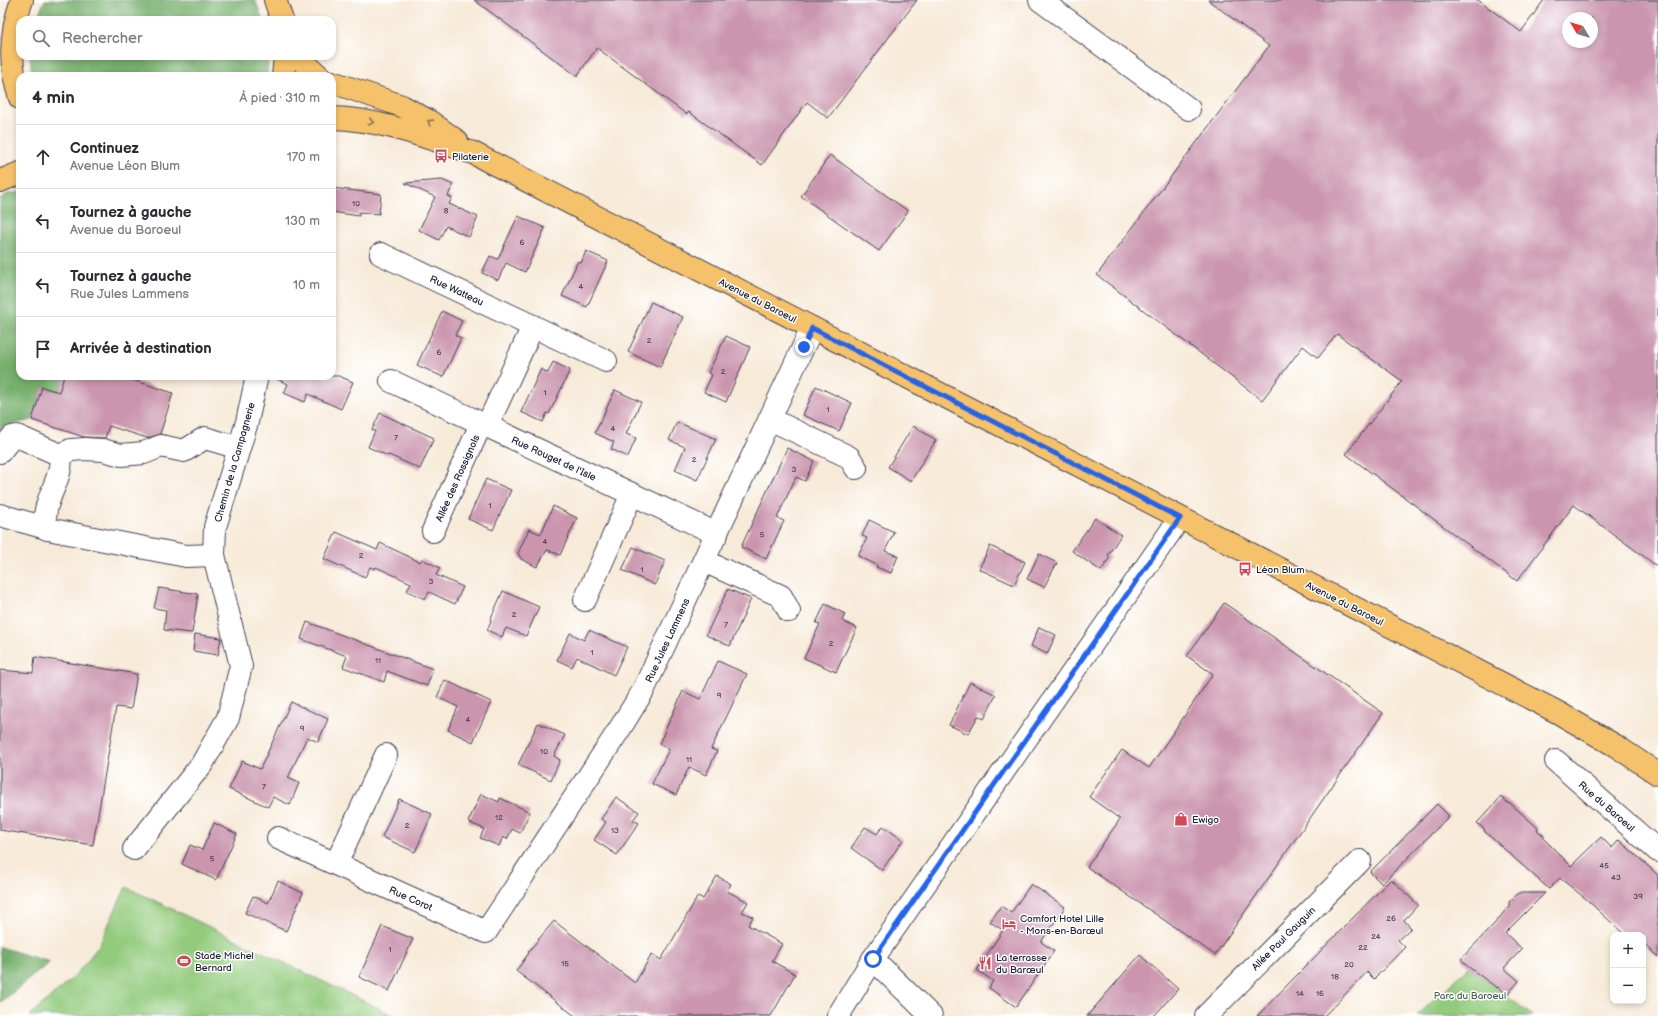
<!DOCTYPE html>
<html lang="fr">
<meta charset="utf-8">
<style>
:root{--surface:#fff;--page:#f2f2f3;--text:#2b2b33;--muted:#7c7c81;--line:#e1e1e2}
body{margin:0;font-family:"Balsamiq Sans",sans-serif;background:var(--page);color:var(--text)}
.controls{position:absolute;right:12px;bottom:12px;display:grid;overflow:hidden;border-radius:8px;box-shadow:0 2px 6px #0003}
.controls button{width:36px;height:36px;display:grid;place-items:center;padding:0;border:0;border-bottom:1px solid var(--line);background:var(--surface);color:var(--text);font:20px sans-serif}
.compass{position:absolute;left:1562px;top:12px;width:36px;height:36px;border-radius:50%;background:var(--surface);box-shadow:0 2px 6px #0003;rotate:308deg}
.stop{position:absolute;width:12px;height:12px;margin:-9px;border:3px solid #2563eb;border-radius:50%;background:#fff}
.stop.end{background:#2563eb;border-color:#fff;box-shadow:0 1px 4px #0008}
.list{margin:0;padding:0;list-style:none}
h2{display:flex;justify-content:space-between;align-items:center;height:52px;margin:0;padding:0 16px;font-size:17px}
h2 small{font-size:13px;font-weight:400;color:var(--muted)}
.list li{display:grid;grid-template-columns:26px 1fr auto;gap:12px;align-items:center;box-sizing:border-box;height:64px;padding:0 16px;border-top:1px solid var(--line)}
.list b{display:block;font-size:15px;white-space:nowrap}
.list p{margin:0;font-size:13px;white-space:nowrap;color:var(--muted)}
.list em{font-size:13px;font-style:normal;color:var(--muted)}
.icon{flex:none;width:22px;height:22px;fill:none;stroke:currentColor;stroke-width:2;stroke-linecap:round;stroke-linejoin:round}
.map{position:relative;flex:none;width:1658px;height:1016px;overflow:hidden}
.search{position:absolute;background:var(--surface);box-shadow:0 2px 6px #0003;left:16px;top:16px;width:320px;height:44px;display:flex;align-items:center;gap:10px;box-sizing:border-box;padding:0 14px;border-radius:12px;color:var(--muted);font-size:15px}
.panel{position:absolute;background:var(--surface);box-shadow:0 2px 6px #0003;left:16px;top:72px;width:320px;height:308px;border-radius:12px}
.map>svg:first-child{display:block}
.green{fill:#93cb7d;stroke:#5a765c}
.forest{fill:#76af6c;stroke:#4c6854}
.building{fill:#ca95ad;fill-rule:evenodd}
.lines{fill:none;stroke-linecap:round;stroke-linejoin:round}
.minor-casing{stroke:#424053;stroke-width:24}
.major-casing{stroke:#424053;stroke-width:24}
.highway-casing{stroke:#424053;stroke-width:24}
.minor{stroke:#fff;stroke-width:22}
.major{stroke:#f5c16b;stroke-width:22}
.highway{stroke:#f5c16b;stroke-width:22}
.oneway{stroke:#8c7253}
.route{stroke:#2563eb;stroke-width:5}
.labels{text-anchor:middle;stroke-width:3;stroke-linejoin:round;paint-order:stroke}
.number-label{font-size:8px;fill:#4c3f58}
.poi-label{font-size:10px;fill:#22223b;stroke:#fff;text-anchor:start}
.street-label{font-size:10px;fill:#22223b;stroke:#fff}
.park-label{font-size:10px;fill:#4a5d52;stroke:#fff}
</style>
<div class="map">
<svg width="1658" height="1016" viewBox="0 0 1658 1016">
<rect width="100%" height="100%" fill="#fff"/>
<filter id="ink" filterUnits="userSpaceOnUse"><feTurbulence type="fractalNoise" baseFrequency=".025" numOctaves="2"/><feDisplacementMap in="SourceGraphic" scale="8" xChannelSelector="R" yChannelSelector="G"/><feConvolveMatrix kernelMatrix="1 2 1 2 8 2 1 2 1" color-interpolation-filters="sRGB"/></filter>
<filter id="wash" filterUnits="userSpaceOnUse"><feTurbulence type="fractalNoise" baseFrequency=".012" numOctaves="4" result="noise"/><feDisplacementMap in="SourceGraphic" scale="16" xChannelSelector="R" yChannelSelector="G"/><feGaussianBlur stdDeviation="0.9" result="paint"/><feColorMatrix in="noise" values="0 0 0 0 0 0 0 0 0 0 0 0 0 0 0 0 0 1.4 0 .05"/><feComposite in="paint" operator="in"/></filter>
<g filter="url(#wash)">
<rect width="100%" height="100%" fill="#f7ead8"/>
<g class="green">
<path d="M126,887L395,1016H29L75,976L98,947Z"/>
<path d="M1469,967L1533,1016H1417Z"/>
</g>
<g class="forest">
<path d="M45,0H255L263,20H36Z"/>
<path d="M30,56H269L267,76H32Z"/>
<path d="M20,192V376H64L59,392L42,387L32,420L3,426L0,430V199L7,194Z"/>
<path d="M0,947L50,962L0,1003Z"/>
</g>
<g id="blocks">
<g class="building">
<path d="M474,0H917L828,118L807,102L762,165L689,112L686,114L597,48L577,76Z"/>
<path d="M1208,0H1478L1521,32L1544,0H1658V567L1574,505L1517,581L1346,454L1402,381L1337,334L1318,358L1303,346L1262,400L1097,275L1269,46ZM1568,18H1592V42H1568Z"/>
<path d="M830,155L908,211L879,251L801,196Z"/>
<path d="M442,180L453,185L448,196L452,198L449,204L478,217L469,237L446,226L439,240L419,230L435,197L405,183Z"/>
<path d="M332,188L381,194L379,214L359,212V216L332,212Z"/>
<path d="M518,216L545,228L525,272L506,263L498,280L482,273L490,256L498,259Z"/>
<path d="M586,251L608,261L587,307L562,296L578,261L581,263Z"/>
<path d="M651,302L683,317L660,367L628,352Z"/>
<path d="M442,311L462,321L455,335L461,338L443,377L417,365Z"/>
<path d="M726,336L750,347L726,402L704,392L712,375L708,373Z"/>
<path d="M553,362L570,370L549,414L547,413L543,422L521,412L541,369L548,373Z"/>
<path d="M64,376H121L173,393L160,434L147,438L109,426L105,438L84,437L32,420L42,387L59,392Z"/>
<path d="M270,376H339L353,382L341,409L308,394L305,402L284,393L288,384Z"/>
<path d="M816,386L852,403L839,431L803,415Z"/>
<path d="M615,390L641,402L626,434L636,438L628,457L611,449L614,442L595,433Z"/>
<path d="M380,413L434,438L420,469L389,455L388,456L368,447L375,431L372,430Z"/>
<path d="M677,422L716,439L697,480L675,470L685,447L669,440Z"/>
<path d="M913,426L936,440L911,481L888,467Z"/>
<path d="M787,448L814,461L805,481L796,477L777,518L784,521L766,559L741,547Z"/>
<path d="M486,479L511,490L493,530L468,519Z"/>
<path d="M553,506L577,518L560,555L547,550L537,567L521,559L518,553L529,529L541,534Z"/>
<path d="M1095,518L1121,535L1108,555L1110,557L1101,571L1072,551Z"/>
<path d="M869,520L894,532L885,551L898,556L891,573L876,567L877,565L858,556L867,538L862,536Z"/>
<path d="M336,532L377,550L380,543L420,562L422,559L440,568L436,575L463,587L455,604L429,592L425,599L407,591L411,583L376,567L375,569L370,567L365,577L324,559Z"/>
<path d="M990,546L1025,562L1014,585L979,569Z"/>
<path d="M633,547L665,561L655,585L622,570Z"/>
<path d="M1039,554L1057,563L1044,587L1027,579Z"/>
<path d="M159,588L198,594L192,633L164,630L166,610L154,608Z"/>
<path d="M728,589L751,599L730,646L706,635Z"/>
<path d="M503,591L539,607L526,636L506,628L502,637L487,630L491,621L490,620Z"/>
<path d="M1224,603L1383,713L1215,955L1087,867L1120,819L1089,797L1122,750L1149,768L1213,674L1187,656Z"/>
<path d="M825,604L845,614L842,621L857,628L836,672L804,658L820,624L816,623Z"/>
<path d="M307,622L433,669L427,686L387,671L384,682L343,667L347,656L301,639Z"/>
<path d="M1039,627L1056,635L1047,654L1031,646Z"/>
<path d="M589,630L627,647L614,675L577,657L572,667L557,660L570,633L584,640Z"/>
<path d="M195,634L221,638L218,655L193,651Z"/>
<path d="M35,657L137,674L131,709L116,707L93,845L0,830V670L33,673Z"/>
<path d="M718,661L747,674L711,749L717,751L706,775L689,767L676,795L652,784L669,749L659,744L683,691L700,699Z"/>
<path d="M445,680L491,702L473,742L448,730L458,707L437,697Z"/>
<path d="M970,682L996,695L984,719L978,716L968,734L949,725Z"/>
<path d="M291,702L328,719L318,742L307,737L288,778L299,783L290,805L273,797L268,807L229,789L242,761L260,769Z"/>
<path d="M538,723L565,735L554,756L560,760L551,780L518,765Z"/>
<path d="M481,794L499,802L500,798L530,812L520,833L512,829L507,839L503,837L499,846L480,838L484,829L468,822Z"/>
<path d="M616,797L639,812L633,820L639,823L617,855L594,840L606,822L601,819Z"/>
<path d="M1501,797L1509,804L1510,803L1538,828L1537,830L1544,836V839L1571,866L1601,837L1612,848L1619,840L1658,875V957L1643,943V935H1625L1586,899L1560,878L1549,889L1484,831L1485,830L1477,823Z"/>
<path d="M399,799L432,814L415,852L382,837Z"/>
<path d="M1437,804L1449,816L1382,884L1370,872Z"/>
<path d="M214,823L237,834L216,880L182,864L190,845L202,850Z"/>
<path d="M883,826L903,840L882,870L851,848L865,827L877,834Z"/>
<path d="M717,876L731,884L727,891L748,902L742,912L753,917L748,925L782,944L772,961L795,974L771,1016H575L516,971L529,953L528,952L554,921L635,983L652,954L661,960L698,896L703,899Z"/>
<path d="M1391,879L1418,905L1404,920L1411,928L1398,940L1405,947L1374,979L1367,972L1324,1016H1257Z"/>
<path d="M278,881L303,893L286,931L245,913L253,896L268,903Z"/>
<path d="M1031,884L1065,907L1041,942L1054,951L1016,1007L989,988L993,981L977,970L1003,930L990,922L1001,906L1011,913Z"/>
<path d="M1518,893H1545L1505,933L1522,949L1504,968L1519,981L1507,995L1498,987L1497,988L1466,965L1461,959L1495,923L1509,906V902Z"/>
<path d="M382,926L413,939L389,991L359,977Z"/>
<path d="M1140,955L1178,989L1154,1016H1087Z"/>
</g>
</g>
</g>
<g filter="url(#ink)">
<use href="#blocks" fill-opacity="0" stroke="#424053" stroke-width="1"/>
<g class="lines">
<g class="minor-casing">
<g id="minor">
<path d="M1040,0L1189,109"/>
<path d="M381,254L606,361"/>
<path d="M391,381L717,534"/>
<path d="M770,419L849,457L856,468"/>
<path d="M487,426L533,326"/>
<path d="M0,452L12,437L17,436L60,455C65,479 38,504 47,529"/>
<path d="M60,455L71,450L85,449L103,450L121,455L144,453L161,446L184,451L205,438L239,448"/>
<path d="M0,515L53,530L186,556L214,555"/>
<path d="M433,531L481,424"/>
<path d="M704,561L781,596L789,611"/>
<path d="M585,600L632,494"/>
<path d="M1556,761L1658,851"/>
<path d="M278,838L486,932L619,730L643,691L812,328"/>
<path d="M134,849L202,764L228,718L241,666L214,555L215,527L247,422L257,376"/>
<path d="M336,864L386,755"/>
<path d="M873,959L931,1016"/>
<path d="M838,1016L873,959L1180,518"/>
<path d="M1206,1016L1360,861"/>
</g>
</g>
<g class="major-casing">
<g id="major">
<path d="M275,0L282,20"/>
<path d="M297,56L319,76"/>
<path d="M283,76L285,56"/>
<path d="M332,82L402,106L429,121L457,141"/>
<path d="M20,98C9,66 10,32 22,0"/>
<path d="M332,118C381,119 427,138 473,153L1557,712L1616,746L1658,774"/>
</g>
</g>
<g class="highway-casing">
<path id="highway" d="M0,181L20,173"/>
</g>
<use href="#minor" class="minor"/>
<use href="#major" class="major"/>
<use href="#highway" class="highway"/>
</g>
<defs><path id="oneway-chevron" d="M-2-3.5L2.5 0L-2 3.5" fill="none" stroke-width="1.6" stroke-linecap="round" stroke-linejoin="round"/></defs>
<g class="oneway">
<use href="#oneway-chevron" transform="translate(371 122) rotate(12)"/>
<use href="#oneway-chevron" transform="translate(430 122) rotate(-148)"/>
</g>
</g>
<g class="lines" filter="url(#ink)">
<path class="route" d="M804,347L812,328L1180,518L873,959"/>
</g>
<defs>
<g id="bus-bare" transform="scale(1.08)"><path d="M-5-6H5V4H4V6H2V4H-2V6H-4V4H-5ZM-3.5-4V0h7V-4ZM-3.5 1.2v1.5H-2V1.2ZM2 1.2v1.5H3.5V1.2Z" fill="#d1495b" stroke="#fff" stroke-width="2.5" paint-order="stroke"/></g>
<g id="shop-bare" transform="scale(1.08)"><path d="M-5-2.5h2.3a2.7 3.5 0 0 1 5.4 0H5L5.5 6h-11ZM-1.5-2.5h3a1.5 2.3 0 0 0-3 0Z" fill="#d1495b" stroke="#fff" stroke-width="2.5" paint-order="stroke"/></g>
<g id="hotel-bare" transform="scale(1.08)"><path d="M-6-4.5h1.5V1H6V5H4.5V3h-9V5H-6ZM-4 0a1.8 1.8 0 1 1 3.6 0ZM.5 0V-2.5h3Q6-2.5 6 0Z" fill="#d1495b" stroke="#fff" stroke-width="2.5" paint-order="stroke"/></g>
<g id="stadium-bare" transform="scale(1.08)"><path d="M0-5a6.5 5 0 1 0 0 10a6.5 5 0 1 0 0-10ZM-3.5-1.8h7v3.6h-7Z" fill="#d1495b" stroke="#fff" stroke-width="2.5" paint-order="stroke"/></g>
<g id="restaurant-bare" transform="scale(1.08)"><path d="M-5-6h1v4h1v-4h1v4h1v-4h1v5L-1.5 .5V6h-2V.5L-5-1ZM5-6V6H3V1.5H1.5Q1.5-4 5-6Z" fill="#d1495b" stroke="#fff" stroke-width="2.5" paint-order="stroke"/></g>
</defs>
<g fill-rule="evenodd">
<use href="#bus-bare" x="441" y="156"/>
<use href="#bus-bare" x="1245" y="569"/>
<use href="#shop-bare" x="1181" y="819"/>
<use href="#hotel-bare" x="1009" y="924"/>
<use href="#stadium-bare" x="184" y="961"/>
<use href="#restaurant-bare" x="985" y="963"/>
</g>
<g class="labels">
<g class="number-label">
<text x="356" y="206">10</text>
<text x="446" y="213">8</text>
<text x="522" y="245">6</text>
<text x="581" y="289">4</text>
<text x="649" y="343">2</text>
<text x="439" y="355">6</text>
<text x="723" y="374">2</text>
<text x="545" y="395">1</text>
<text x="828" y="412">1</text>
<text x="613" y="431">4</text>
<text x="396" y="440">7</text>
<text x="694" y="462">2</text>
<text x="794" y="472">3</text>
<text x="490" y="508">1</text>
<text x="762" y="537">5</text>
<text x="545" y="544">4</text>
<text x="361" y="558">2</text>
<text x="642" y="572">1</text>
<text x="431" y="584">3</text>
<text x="514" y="617">2</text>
<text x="726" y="627">7</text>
<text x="831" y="646">2</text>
<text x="592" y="655">1</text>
<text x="378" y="663">11</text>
<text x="719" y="698">9</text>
<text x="468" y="722">4</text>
<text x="302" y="731">9</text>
<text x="544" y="754">10</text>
<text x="689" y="762">11</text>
<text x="264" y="789">7</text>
<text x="499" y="820">12</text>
<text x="407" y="828">2</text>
<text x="615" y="833">13</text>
<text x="212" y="861">5</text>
<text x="1604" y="868">45</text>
<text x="1616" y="880">43</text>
<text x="1638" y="899">39</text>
<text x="1391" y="921">26</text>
<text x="1376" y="939">24</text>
<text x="1363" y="950">22</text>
<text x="390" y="952">1</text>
<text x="565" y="966">15</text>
<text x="1349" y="967">20</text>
<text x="1335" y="979">18</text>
<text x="1300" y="996">14</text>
<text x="1320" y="996">16</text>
</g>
<g class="poi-label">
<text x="452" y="160">Pilaterie</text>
<text x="1256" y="573">Léon Blum</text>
<text x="1192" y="823">Ewigo</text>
<text x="1020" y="922">Comfort Hotel Lille<tspan x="1020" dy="12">- Mons-en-Barœul</tspan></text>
<text x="195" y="959">Stade Michel<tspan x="195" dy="12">Bernard</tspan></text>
<text x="996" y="961">La terrasse<tspan x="996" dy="12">du Barœul</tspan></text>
</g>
<g class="street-label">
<text transform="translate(457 290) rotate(25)" y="4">Rue Watteau</text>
<text transform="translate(758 300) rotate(27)" y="4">Avenue du Baroeul</text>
<text transform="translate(554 458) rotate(25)" y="4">Rue Rouget de l'Isle</text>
<text transform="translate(234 462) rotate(-74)" y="4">Chemin de la Campagnerie</text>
<text transform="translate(457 478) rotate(-66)" y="4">Allée des Rossignols</text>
<text transform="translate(1345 603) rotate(27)" y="4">Avenue du Baroeul</text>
<text transform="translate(667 640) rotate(-65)" y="4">Rue Jules Lammens</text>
<text transform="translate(1607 806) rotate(41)" y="4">Rue du Baroeul</text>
<text transform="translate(411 898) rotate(24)" y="4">Rue Corot</text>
<text transform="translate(1283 938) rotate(-45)" y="4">Allée Paul Gauguin</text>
</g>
<g class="park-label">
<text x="1470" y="999">Parc du Baroeul</text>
</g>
</g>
</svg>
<div class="controls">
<button>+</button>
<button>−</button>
</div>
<svg class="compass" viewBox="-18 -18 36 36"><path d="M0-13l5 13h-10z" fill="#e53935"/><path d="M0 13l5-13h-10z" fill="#7c7c81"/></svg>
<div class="stop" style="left:873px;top:959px"></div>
<div class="stop end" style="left:804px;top:347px"></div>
<div class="search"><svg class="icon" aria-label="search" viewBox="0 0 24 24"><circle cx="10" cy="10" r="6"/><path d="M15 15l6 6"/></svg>Rechercher</div>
<section class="panel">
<h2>4 min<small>À pied · 310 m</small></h2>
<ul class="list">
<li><svg class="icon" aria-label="ahead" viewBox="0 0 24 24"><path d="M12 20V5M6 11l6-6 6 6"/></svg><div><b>Continuez</b><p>Avenue Léon Blum</p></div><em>170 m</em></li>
<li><svg class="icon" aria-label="left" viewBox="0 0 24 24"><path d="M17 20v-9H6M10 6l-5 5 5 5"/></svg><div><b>Tournez à gauche</b><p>Avenue du Baroeul</p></div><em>130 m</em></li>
<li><svg class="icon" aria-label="left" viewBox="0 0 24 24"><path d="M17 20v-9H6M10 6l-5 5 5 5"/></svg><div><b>Tournez à gauche</b><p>Rue Jules Lammens</p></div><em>10 m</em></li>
<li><svg class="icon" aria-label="arrive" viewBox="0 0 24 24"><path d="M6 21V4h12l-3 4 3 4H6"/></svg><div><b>Arrivée à destination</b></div></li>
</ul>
</section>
</div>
